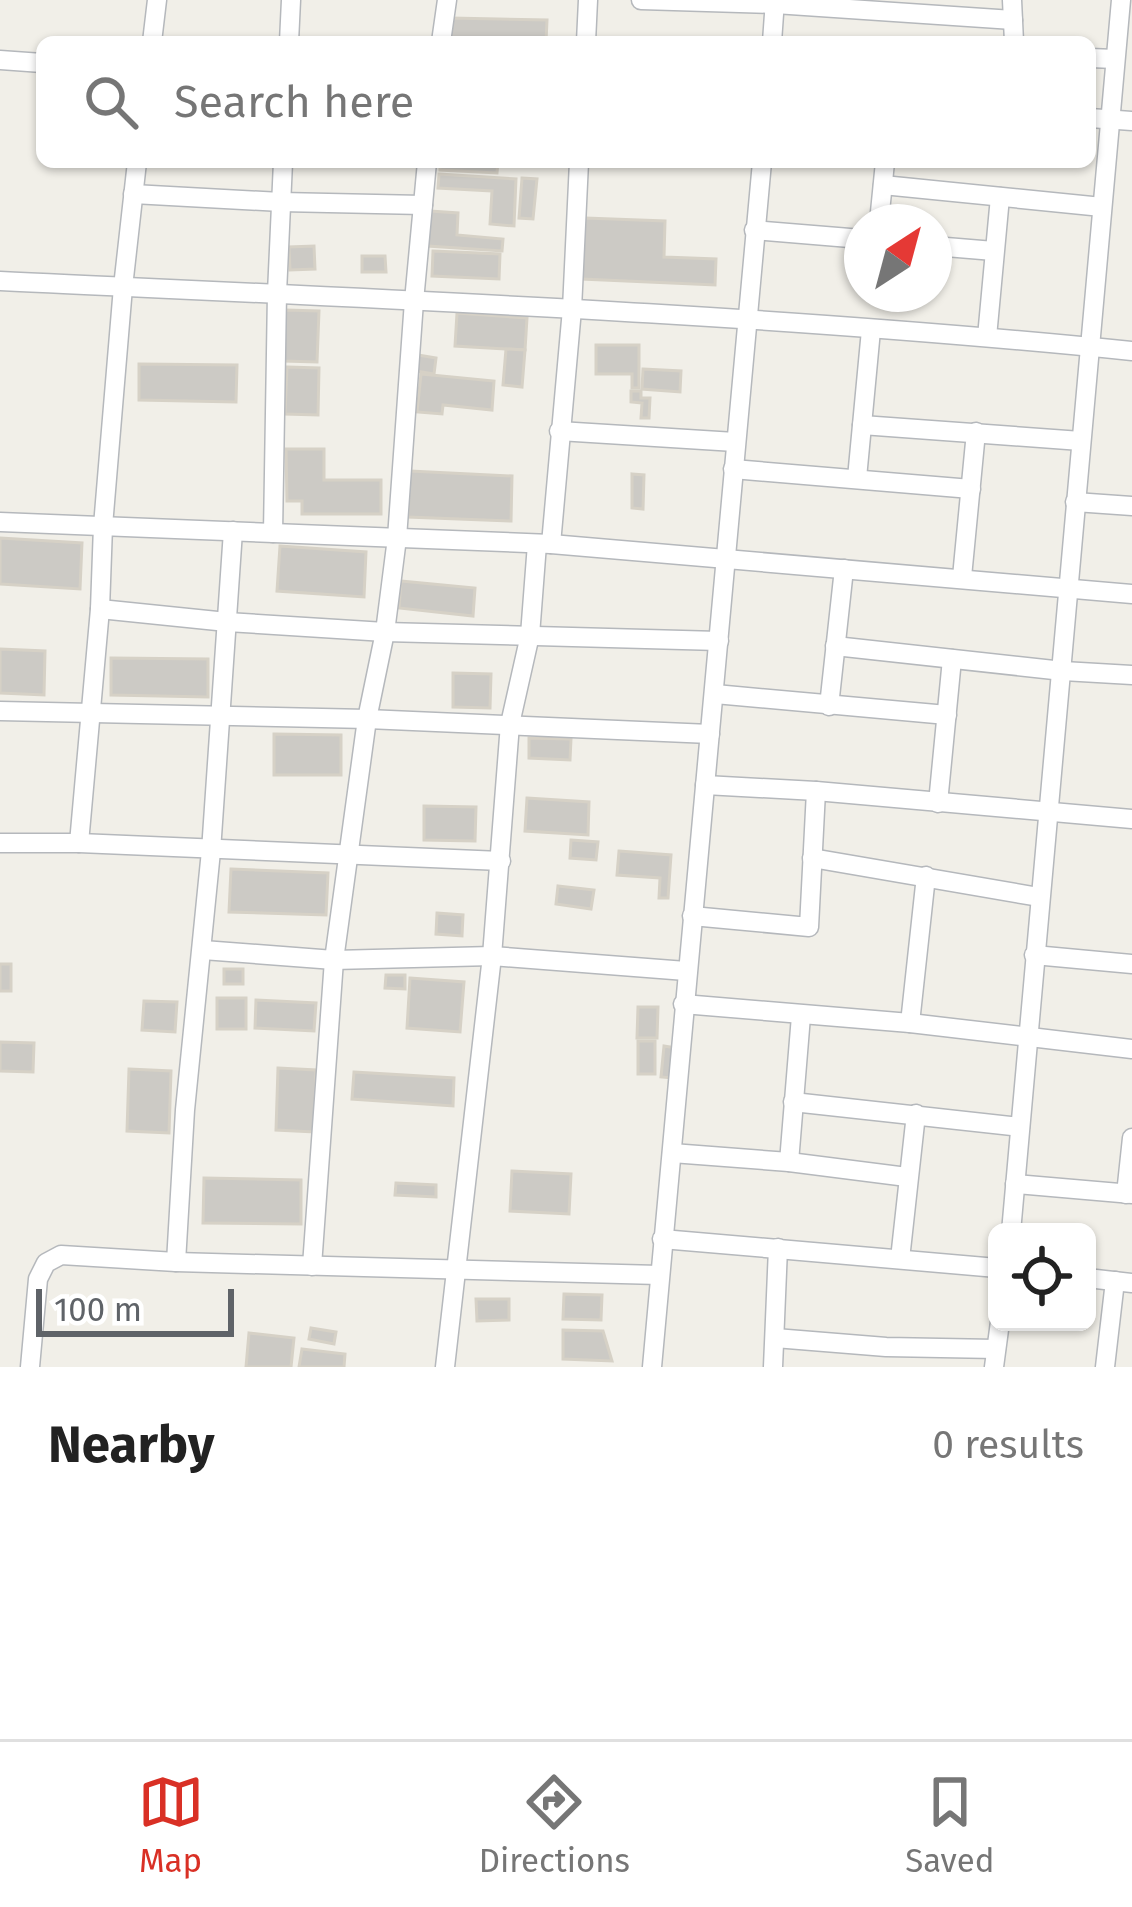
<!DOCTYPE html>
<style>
:root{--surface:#fff;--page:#f2f2f2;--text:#222;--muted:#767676;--line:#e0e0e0;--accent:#d93025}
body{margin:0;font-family:"Fira Sans",sans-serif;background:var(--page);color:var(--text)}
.controls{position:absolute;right:36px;bottom:36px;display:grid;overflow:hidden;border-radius:18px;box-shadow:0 3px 9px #0004}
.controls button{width:108px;height:108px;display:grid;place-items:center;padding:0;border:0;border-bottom:3px solid var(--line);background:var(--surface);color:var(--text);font:60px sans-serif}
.compass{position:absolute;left:844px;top:204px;width:108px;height:108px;border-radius:50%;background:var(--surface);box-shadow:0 3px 9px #0004;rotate:36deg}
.scale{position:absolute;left:36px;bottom:30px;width:198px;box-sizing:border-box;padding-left:12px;border:6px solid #5f6368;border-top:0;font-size:33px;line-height:42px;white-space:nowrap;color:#5f6368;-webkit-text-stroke:9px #fff;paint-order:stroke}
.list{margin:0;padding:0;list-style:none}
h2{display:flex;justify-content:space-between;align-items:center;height:156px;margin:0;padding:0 48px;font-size:51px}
h2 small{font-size:39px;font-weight:400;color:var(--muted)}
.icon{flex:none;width:66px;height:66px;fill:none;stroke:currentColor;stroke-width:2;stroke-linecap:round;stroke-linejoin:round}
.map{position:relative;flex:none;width:1132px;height:1367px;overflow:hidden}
.search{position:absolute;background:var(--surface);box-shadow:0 3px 9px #0004;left:36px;right:36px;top:36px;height:132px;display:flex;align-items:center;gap:30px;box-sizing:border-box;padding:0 42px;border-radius:18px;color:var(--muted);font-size:45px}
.sheet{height:372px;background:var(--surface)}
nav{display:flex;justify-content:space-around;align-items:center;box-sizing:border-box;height:168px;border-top:3px solid var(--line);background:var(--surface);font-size:33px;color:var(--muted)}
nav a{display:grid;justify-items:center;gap:6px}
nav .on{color:var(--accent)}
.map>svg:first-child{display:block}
.building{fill:#cccac5;stroke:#d6d1c6;stroke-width:3}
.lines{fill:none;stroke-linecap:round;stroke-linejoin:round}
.minor-casing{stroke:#b5b8bc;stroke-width:21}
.minor{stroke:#fff;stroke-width:18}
</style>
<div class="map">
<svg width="1132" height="1367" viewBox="0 0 1132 1367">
<rect width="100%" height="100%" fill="#f1efe8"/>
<g class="building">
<path d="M450,18L547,20L546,42H449Z"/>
<path d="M440,162H498L497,173L440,170Z"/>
<path d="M439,174L516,179L514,226L490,224L492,191L438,188Z"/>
<path d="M522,178L537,179L533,219L519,218Z"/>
<path d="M430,211L458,213L457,235L503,239L502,251L428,246Z"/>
<path d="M585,218L665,221L664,257L716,259L715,285L582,279Z"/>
<path d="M314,246L315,269L290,270L289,247Z"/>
<path d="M433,251L500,254L499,279L432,276Z"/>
<path d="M362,256H385L386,272H362Z"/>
<path d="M285,310L319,311L317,362L284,361Z"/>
<path d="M457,313L527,318L525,350L455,346Z"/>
<path d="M596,345H639V388H632V374H596Z"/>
<path d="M506,349L525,350L522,387L503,385Z"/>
<path d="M418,355L436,358L434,374L416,371Z"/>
<path d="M139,364L237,365L236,402L139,400Z"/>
<path d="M287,367L319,368L318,415L285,414Z"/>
<path d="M643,369L681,371L680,392L642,389Z"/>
<path d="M421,374L494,381L492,410L443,405L442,414L417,412Z"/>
<path d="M631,391H641V398H650L649,418H641L642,403L631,402Z"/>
<path d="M286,449H324V480H381V514H302V501H287Z"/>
<path d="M410,471L512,476L511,521L408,517Z"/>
<path d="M632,474L644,475L643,509L632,508Z"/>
<path d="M0,538L82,543L80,589L0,584Z"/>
<path d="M280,546L366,552L364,597L277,591Z"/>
<path d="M401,581L475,588L473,616L399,608Z"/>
<path d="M0,649L45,651L44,695L0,693Z"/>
<path d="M111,658L208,659V697L111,695Z"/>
<path d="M453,673L491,674L490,708L453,707Z"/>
<path d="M274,734L341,735V775H274Z"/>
<path d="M529,738L571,739L570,760L529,758Z"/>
<path d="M527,798L589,802L588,835L525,831Z"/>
<path d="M424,806L476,807L475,841L424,840Z"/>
<path d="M571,840L598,842L596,860L570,858Z"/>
<path d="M619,851L671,855L668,898H659L660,878L617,875Z"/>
<path d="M231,869L328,873L326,915L229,912Z"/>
<path d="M558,886L594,890L591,909L556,904Z"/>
<path d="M437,913L463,915L462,936L436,934Z"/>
<rect x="0" y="964" width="11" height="27"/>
<rect x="224" y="969" width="19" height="15"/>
<path d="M386,975H405V989L385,988Z"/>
<path d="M410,978L464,982L460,1032L407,1028Z"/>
<rect x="217" y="998" width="29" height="31"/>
<path d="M256,1000L316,1003L314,1031L255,1028Z"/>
<path d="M144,1001L177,1002L175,1032L142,1030Z"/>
<path d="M638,1007H658L657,1038H637Z"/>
<rect x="638" y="1041" width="17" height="33"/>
<path d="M0,1042L34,1043L33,1072L0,1071Z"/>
<path d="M664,1046L676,1048L672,1078L661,1077Z"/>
<path d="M278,1068L316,1070L314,1132L276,1130Z"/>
<path d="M129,1069L171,1071L169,1133L127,1131Z"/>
<path d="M354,1072L454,1078L453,1106L352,1099Z"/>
<path d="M512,1171L571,1174L569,1214L510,1211Z"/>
<path d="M204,1178L301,1180V1224L203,1223Z"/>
<path d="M396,1183L436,1185V1197L395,1195Z"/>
<path d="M564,1294L602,1295L601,1320L563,1319Z"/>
<path d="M476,1299H509V1320L477,1321Z"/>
<path d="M311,1328L336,1332L334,1344L309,1339Z"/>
<path d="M563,1330L603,1331L612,1361L563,1359Z"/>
<path d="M249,1333L294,1338L291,1367H246Z"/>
<path d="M302,1349L345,1354L344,1367H299Z"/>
</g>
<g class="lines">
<g class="minor-casing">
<g id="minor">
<path d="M641,0L775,4L1013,20"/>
<path d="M1012,0L1014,42"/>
<path d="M152,42L157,0"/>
<path d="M289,42L291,0"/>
<path d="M441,42L447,0"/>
<path d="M586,42L588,0"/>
<path d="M772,42L775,0"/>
<path d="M1090,58L1115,59"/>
<path d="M0,60L42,63"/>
<path d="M1090,118L1132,121"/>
<path d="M883,185L1102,207"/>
<path d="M133,194L281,202L423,205"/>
<path d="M879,222L885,162"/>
<path d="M754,230L862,239"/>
<path d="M934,246L994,251"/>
<path d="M0,281C377,299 756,313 1132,351"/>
<path d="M987,337L1000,197"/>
<path d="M862,425L1081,441"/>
<path d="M559,431L735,442"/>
<path d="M733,469L971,489"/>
<path d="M857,478L871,330"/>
<path d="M1075,502L1132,506"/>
<path d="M0,522L551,544L1132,594"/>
<path d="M273,533L277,293L283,162"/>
<path d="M551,544L572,309L579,162"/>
<path d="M962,577L976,432"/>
<path d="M100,609L227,622L385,632L719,641"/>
<path d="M835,646L1063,671L1132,675"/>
<path d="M715,694L947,715"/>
<path d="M829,706L844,569"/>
<path d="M0,711L367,719L710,734"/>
<path d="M705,785L816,791L1132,819"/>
<path d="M938,803L952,659"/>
<path d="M0,843H79L501,861"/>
<path d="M79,843L100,609L103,526L123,287L137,162"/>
<path d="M812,858L1039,897"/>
<path d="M692,916L809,927L816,791"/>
<path d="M203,950L334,960L492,956L686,971"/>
<path d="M1034,955L1132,964"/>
<path d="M683,1004L910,1023L1132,1049"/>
<path d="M910,1023L926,876"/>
<path d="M793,1102L1020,1127"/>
<path d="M672,1153L789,1162L907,1177"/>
<path d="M789,1162L801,1016"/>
<path d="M1015,1184L1132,1194"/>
<path d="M1126,1194L1132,1138"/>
<path d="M1011,1232L1121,0"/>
<path d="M662,1239L997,1268"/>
<path d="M900,1259L916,1114"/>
<path d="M176,1262L185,1110L211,851L233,531"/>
<path d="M312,1266L334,960L367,719L385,632L397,538L414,301L427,162"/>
<path d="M1087,1278L1132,1283"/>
<path d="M775,1338L886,1347L996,1349"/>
<path d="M30,1367L38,1279L46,1263L61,1255L176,1262L659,1275"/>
<path d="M445,1367L492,956L510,724L530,635L537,544"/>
<path d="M652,1367L762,162"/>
<path d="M773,1367L778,1248"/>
<path d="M994,1367L1000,1322"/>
<path d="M1105,1367L1115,1281"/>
</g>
</g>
<use href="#minor" class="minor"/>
</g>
</svg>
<div class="controls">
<button><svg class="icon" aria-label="locate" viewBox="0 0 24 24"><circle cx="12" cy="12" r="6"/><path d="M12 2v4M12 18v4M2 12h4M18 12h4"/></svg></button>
</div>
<svg class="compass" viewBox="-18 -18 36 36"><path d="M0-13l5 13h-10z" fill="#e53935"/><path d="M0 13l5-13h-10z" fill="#767676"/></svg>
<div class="scale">100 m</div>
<div class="search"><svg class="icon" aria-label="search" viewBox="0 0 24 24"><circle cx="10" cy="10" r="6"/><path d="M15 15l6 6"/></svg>Search here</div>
</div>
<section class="sheet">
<h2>Nearby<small>0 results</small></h2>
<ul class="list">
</ul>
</section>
<nav>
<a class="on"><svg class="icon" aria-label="map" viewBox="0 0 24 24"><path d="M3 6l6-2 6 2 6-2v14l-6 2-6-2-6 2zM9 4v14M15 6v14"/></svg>Map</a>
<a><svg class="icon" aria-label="directions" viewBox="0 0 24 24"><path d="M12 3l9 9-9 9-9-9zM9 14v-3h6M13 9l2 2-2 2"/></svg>Directions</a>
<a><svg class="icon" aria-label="saved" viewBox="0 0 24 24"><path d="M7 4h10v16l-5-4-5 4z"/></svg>Saved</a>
</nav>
